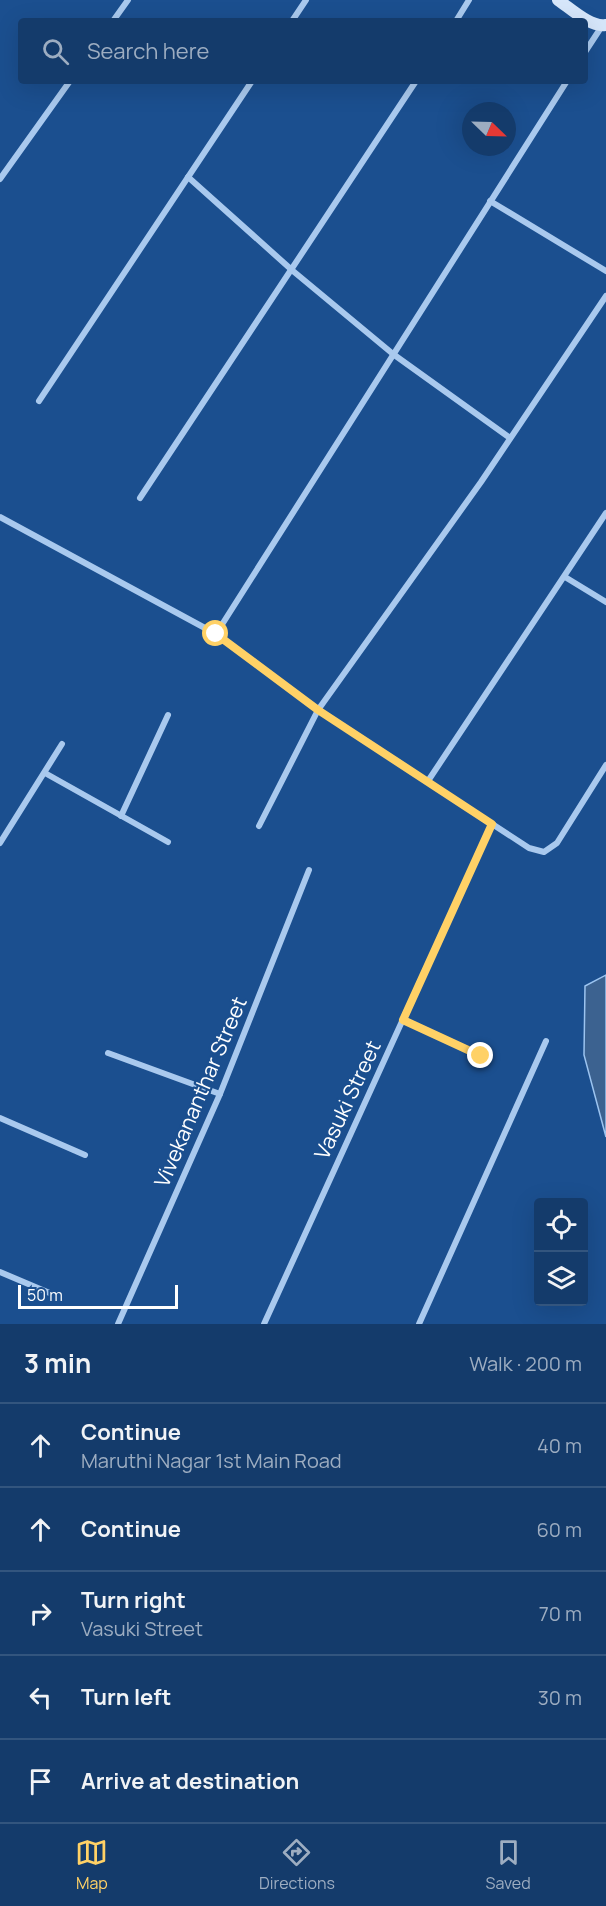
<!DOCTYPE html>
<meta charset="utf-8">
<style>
:root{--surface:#143b6b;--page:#214673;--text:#f1f3f6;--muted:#9dadc1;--line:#33557e;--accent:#ffd166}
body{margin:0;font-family:Manrope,sans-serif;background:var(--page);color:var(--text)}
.controls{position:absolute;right:18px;bottom:18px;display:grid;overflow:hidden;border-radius:6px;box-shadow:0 6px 24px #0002}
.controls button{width:54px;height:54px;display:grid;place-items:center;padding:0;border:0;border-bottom:2px solid var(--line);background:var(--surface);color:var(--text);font:30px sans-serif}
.compass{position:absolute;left:462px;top:102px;width:54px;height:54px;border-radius:50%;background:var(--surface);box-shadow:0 6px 24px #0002;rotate:113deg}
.scale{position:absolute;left:18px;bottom:15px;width:160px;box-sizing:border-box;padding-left:6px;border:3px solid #fff;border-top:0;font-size:16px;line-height:21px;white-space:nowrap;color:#fff;-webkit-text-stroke:4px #1b4f8f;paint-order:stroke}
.stop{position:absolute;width:18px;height:18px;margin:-14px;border:4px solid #ffd166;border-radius:50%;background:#fff}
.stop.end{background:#ffd166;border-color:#fff;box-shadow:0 2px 6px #0008}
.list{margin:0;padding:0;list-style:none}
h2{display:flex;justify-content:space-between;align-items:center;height:78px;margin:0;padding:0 24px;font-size:26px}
h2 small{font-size:20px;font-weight:400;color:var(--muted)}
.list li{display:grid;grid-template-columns:39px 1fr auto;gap:18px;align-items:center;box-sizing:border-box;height:84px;padding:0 24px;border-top:2px solid var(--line)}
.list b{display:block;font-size:22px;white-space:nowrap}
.list p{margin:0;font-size:20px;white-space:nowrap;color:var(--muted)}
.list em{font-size:20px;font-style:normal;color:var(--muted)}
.icon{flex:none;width:33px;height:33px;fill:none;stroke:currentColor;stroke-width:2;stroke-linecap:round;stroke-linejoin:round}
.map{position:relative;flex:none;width:606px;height:1324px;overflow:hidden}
.search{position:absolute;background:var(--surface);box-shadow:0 6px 24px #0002;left:18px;right:18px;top:18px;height:66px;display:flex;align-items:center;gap:15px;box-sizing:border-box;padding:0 21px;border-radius:6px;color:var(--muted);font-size:22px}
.sheet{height:498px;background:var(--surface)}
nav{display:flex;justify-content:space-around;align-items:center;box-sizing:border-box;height:84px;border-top:2px solid var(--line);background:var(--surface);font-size:16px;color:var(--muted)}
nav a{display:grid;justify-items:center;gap:3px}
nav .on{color:var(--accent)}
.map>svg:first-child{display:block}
.water{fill:#3c6290;stroke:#9cc4f0;stroke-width:1.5}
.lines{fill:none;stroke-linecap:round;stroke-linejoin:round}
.street{stroke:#a9c9ee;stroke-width:6}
.secondary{stroke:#d6e6fa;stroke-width:12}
.route{stroke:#ffd166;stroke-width:8}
.labels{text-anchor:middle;stroke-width:4.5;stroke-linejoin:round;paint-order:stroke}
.street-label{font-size:21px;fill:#fff;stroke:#1b4f8f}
</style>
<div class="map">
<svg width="606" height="1324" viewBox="0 0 606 1324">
<rect width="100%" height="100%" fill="#1b4f8f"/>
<path class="water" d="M606,975V1137L584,1055L585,986Z"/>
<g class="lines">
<g class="street">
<path d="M113,21L128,0"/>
<path d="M292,21L306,0"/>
<path d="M456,21L469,0"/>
<path d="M585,52L602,26"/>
<path d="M188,177L293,271L393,354L510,438"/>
<path d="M0,179L70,81"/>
<path d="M490,201L606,271"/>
<path d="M39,401L252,81"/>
<path d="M140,498L416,81"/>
<path d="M0,517L216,634L318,710L529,848L544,852L557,843L606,765"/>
<path d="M565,577L606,602"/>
<path d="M216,634L567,81"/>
<path d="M45,773L168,842"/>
<path d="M428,781L606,513"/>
<path d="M121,816L168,715"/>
<path d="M259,826L318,710L481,482L606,296"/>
<path d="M0,843L62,744"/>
<path d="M403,1020L481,1056"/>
<path d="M108,1053L220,1094"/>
<path d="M0,1118L85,1155"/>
<path d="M0,1272L59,1297"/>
<path d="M118,1324L220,1094L309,870"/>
<path d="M264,1324L492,824"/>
<path d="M419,1324L546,1041"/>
</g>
<path class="secondary" d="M558,0C570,8 591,28 606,25"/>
</g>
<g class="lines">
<path class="route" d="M216,634L318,710L492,824L403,1020L481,1056"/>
</g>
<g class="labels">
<g class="street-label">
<text transform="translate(201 1092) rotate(-67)" y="7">Vivekananthar Street</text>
<text transform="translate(348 1100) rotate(-65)" y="7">Vasuki Street</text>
</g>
</g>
</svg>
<div class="controls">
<button><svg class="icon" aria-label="locate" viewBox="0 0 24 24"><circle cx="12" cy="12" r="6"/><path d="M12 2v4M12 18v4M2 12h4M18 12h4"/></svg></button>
<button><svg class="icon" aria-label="layers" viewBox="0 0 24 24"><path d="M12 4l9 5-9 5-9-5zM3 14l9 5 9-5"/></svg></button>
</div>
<svg class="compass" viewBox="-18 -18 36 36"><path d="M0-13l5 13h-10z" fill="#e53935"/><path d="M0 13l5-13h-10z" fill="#9dadc1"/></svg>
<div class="scale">50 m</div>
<div class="stop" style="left:216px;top:634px"></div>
<div class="stop end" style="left:481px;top:1056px"></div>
<div class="search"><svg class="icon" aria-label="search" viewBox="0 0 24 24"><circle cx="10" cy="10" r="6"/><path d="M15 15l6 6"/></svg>Search here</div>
</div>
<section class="sheet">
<h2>3 min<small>Walk · 200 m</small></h2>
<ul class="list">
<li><svg class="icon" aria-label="ahead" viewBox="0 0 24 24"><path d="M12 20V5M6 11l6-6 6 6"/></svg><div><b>Continue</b><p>Maruthi Nagar 1st Main Road</p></div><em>40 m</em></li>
<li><svg class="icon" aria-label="ahead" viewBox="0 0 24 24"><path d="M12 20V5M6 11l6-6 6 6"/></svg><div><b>Continue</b></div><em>60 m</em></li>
<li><svg class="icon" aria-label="right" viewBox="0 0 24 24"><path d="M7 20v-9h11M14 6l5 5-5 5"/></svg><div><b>Turn right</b><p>Vasuki Street</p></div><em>70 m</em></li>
<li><svg class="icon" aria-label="left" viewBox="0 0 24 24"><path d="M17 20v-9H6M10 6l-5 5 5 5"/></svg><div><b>Turn left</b></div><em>30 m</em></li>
<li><svg class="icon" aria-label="arrive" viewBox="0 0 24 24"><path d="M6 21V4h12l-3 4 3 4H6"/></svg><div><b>Arrive at destination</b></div></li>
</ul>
</section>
<nav>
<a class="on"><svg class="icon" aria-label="map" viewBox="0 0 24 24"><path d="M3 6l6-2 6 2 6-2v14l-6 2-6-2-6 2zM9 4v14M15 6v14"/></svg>Map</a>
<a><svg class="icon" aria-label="directions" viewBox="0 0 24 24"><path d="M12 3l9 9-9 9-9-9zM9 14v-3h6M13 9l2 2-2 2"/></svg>Directions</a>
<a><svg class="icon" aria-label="saved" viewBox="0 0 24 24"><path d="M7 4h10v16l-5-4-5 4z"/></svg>Saved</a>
</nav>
